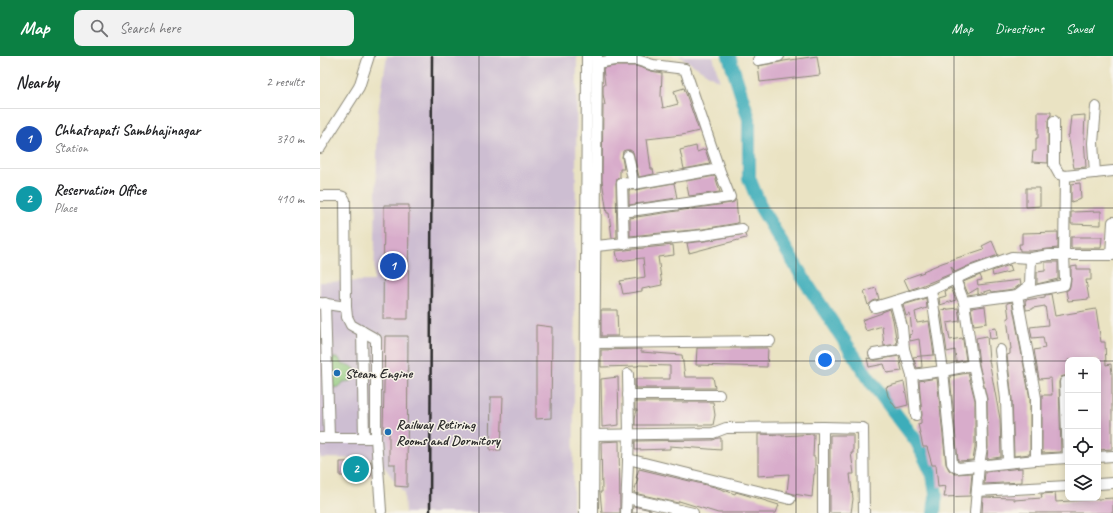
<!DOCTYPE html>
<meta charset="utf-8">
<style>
:root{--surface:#fff;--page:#f2f2f2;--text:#202124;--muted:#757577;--line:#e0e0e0;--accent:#0b8043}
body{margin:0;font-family:Caveat,sans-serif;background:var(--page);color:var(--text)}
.controls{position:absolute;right:12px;bottom:12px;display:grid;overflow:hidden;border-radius:8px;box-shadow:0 2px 10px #0003}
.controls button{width:36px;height:36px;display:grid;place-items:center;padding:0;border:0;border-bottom:1px solid var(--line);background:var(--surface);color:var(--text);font:20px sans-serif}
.you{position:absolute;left:505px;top:304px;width:14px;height:14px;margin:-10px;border:3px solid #fff;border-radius:50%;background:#1a73e8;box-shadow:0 0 0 6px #1a73e833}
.badge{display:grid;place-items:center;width:26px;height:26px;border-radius:50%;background:var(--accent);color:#fff;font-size:13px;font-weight:700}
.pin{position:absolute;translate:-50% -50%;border:2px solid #fff;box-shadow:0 1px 4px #0006}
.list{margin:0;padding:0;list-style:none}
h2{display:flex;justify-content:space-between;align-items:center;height:52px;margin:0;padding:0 16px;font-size:17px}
h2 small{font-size:13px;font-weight:400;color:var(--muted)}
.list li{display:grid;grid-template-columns:26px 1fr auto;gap:12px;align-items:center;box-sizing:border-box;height:60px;padding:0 16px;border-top:1px solid var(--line)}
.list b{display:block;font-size:15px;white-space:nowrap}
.list p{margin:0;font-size:13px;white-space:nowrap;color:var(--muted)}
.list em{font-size:13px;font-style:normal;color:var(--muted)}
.icon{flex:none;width:22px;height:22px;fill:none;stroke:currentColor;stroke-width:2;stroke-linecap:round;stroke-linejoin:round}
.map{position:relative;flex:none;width:793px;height:457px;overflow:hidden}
header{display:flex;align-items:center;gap:24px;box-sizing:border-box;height:56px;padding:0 20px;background:var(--accent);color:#fff}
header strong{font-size:19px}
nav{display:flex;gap:22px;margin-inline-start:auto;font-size:14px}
.search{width:280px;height:36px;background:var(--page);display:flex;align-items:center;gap:10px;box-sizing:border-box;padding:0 14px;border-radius:8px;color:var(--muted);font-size:15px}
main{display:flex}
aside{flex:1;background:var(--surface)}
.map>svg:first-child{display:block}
.industrial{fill:#cdbed2}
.green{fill:#91ca7e;stroke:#5e7a54}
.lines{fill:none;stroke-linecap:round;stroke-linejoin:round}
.river{stroke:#3eadba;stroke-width:14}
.building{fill:#d8accb}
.minor-casing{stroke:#8a8777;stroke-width:12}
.minor{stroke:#fff;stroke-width:10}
.rail{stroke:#2b2b2b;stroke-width:2.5}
.grid{fill:none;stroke:#2b2b2b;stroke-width:1;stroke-opacity:0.55}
.poi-dot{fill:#1f6fb2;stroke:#f7f3e8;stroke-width:1.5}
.labels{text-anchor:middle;stroke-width:3;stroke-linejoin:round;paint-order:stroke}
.poi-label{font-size:14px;font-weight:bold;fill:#2b2b2b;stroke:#f7f3e8;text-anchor:start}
</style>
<header>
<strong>Map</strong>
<div class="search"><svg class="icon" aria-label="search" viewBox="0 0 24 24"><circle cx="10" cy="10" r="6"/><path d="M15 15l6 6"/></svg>Search here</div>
<nav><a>Map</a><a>Directions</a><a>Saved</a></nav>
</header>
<main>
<aside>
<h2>Nearby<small>2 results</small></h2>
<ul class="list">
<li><span class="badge" style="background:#1a4fb4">1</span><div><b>Chhatrapati Sambhajinagar</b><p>Station</p></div><em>370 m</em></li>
<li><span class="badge" style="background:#0f9aa8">2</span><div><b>Reservation Office</b><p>Place</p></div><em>410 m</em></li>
</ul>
</aside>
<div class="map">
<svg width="793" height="457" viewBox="0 0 793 457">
<rect width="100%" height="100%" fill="#f7f3e8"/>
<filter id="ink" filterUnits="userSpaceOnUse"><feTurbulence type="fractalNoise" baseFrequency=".025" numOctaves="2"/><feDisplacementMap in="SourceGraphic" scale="8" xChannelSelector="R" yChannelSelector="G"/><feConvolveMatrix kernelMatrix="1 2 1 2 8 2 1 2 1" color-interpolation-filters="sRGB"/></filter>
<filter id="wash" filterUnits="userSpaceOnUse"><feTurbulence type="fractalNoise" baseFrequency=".012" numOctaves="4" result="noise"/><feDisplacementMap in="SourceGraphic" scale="16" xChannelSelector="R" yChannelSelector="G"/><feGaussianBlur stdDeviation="0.9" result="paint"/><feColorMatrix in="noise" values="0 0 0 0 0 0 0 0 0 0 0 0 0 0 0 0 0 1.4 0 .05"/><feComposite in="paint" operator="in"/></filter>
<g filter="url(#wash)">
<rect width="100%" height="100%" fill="#eae3c3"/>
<g class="industrial">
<path d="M67,0H257L253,457H85L84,437L58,403L0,402V226L54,225L58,56Z"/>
<path d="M359,0H393L400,26Z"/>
</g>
<path class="green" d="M10,302H19L22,309C28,309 33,309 36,315L35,322L31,325L23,326C21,331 18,331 12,332Z"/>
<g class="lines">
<path class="river" d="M409,0L429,63V122L441,152L485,225L552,327L597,386L613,419L616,438L614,457"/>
</g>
<g id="blocks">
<g class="building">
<path d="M497,0L500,19L440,26L438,10L460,6L464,5Z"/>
<path d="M295,10H316L331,15L342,17L341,40L343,52L358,48L354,35L364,32L379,75L362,79L327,83L331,113H333L334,118L319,121L313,96L310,94H306L303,95L302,101L304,113H300V121L297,123L296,127L297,181L292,182L289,157H287L282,124L283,49H285L283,38V29H285L283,12Z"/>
<path d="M718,56H731V59L729,61L728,65V107L712,106L713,95H716V82H718Z"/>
<path d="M765,59L764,82L766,111L754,112L748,79H749L751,60Z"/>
<path d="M376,90L377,96L385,93L390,108L364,113L360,94Z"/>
<path d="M395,120L400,136L369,140L366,125Z"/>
<path d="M354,127L357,142L309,149V134H315Z"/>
<path d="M760,127L761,143L751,146V128Z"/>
<path d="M706,132H720V150L706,151Z"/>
<path d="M416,143L418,167L383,173L310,180V162L411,147L414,146Z"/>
<path d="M64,149H89L88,263H63Z"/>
<path d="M781,155V169L751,168V156Z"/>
<path d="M738,176V192L728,193L711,195H700L699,188H702V177Z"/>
<path d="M425,178L426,182L369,197L367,187L385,185Z"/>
<path d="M751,181H782L781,192H751Z"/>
<path d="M672,185L678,199L648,210L635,216L631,210L633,217L601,230L589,234L584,223L604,216L603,215L622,207L664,193L662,190Z"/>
<path d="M353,189L354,199L338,201L342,229L322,233V235L303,238L300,225L325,221L323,202L298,205L296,195L305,194Z"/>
<path d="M725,206H738V223L717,228V216L725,215Z"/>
<path d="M690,209L692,215L673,220L672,215Z"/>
<path d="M757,210V213H771V224H766L769,243L748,245L746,235L749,233L750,230L751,223V211Z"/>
<path d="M660,219L662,224L657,225L658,229L700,224L701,228L694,233L672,236L671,234L658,238V232L648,238L643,226Z"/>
<path d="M556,232L559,243L553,245L548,249L544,236Z"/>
<path d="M631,232L636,244L620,249L619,242L626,240L625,235Z"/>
<path d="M731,238L735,260L776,253L781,286H785L786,309L791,308L792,318V393L778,394V303L771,304H748V320H744L741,321L739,326L741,396L722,397V339H732L731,322L719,323L714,294L725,292L723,281L712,282L710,271L728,269L725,250L713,252V253L706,254L705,244L725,241V239Z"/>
<path d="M606,242L607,252L595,256L597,267L609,265L614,299L601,300L599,283L590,285L589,279L592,278L590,258L586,260L583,249Z"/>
<path d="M692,246L710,343V398L694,400L692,343L687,299L690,298V293H691L687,262H689L687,247Z"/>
<path d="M665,250L667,267L654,269L651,252Z"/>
<path d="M638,252L640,265L627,267L630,284L642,282L643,284L646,304L636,306L635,294L627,296L621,254Z"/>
<path d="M570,253L573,264L577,288L564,290L562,270L546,275L542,264L562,257V256Z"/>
<path d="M281,254H297L298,280H281Z"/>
<path d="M216,269L232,271L231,362L216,363Z"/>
<path d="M676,272L677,282L670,283L669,273Z"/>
<path d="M65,280H88L87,431L75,430V408H69V377H63Z"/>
<path d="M667,280L669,304L680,363L681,401L667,403L668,391L667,343L659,308L656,282Z"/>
<path d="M377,292H448L447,311L376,309Z"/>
<path d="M321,293V296L362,299L365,321H393L395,332H315V323H350V310L319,309L318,310L281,311V294Z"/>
<path d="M579,300L582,315L567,317L564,308L549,311L547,302L555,304Z"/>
<path d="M601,300L602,311L597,312L593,301Z"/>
<path d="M648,317L655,344V391L653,404L639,405H638L630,320Z"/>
<path d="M298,321L299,369L282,371L281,323Z"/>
<path d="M617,322L626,408L629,414L635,418L652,417L650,440L624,441L626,430L618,431L616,409H612L607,391H603L598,368L601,367V363L602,359L599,325Z"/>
<path d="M584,326L588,349L576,352L568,340L566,331Z"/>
<path d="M171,341H183L181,394H170Z"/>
<path d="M315,346H393L395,359L393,369H315V362L317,354H315Z"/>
<path d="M438,378L462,379V380L494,378L493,401H495V418H494L492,441L474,438L467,436L469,418L438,420Z"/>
<path d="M510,379H533V397H531L534,418H530L533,443L531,457H510Z"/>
<path d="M398,382H401V394L350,390V393L315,394V385L393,384Z"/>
<path d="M299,385L300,457H282L280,436H282L281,386Z"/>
<path d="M51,405V420H20V406Z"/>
<path d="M702,412V426L664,428L665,416Z"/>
<path d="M319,413L395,431L415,438L416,436L433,441L459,449L456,457H398L359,445L358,447L314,437L318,422H316Z"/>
<path d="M735,437L736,446L793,442V457H662L663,441L694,442V444L722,442L721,438Z"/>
<path d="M313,450L331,454L330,457H312Z"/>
</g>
</g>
</g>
<g filter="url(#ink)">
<use href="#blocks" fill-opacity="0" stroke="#8a8777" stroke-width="1"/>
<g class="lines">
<g class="minor-casing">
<g id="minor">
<path d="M438,4L459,0"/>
<path d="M277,7L294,4H317L333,9L365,13L399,113L314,128L302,127L304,188"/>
<path d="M734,65V109L739,118L745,120L793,115"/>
<path d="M0,92L39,31L49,0"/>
<path d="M308,100L314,128"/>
<path d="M775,117L773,87L776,51"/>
<path d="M0,140H20L23,141L25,144L26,251L27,261L31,269L56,283V382L61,455"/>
<path d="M303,156L410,141L399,113"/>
<path d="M276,190L384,179L422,173"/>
<path d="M791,199L793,166"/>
<path d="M635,223L644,246L653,309L661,343L662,391L659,409L655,457"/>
<path d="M611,234L623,315L632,407L634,410L638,412L716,404V342L697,239L718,234L744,229L745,223L744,199L745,120"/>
<path d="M575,245L582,271L584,293L592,319L596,359"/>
<path d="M644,246L697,239L710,229L711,202"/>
<path d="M0,247L26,251"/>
<path d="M5,247L9,382"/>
<path d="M555,251L611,234L650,216L692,201L711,202L729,199H793"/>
<path d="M42,275L44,382"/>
<path d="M275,287L450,285"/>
<path d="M680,294L686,343L688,406"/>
<path d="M554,298L584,293"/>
<path d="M592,319L623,315L653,309"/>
<path d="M745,326L748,402"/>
<path d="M308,339H399"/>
<path d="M274,379L393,377L406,372L503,371L543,372L544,457"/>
<path d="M0,382H50"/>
<path d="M778,401L793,400"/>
<path d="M308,403L470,443"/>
<path d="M716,404L748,402"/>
<path d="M778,428L793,427"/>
<path d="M657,435L748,430"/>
<path d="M307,442L373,457"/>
<path d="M265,457L267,0"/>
<path d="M273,457L277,0"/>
<path d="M306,457L309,379L308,318"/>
<path d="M503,457V371"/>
</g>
</g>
<use href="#minor" class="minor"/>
<path class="rail" d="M110,457L112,0"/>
</g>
</g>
<path class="grid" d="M159,0V457M317,0V457M476,0V457M634,0V457M0,152H793M0,305H748M778,305H793"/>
<g class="poi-dot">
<circle cx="17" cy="317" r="4"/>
<circle cx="68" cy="376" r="4"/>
</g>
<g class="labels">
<g class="poi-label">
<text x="25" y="322">Steam Engine</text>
<text x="76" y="373">Railway Retiring<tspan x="76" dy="16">Rooms and Dormitory</tspan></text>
</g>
</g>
</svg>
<div class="controls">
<button>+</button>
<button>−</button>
<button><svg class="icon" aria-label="locate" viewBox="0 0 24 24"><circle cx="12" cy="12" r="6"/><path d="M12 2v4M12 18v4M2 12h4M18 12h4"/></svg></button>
<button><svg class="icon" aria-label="layers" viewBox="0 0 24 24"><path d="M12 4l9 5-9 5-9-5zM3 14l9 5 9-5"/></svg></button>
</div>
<div class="you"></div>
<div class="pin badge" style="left:73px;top:210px;background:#1a4fb4">1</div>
<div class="pin badge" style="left:36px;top:413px;background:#0f9aa8">2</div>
</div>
</main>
